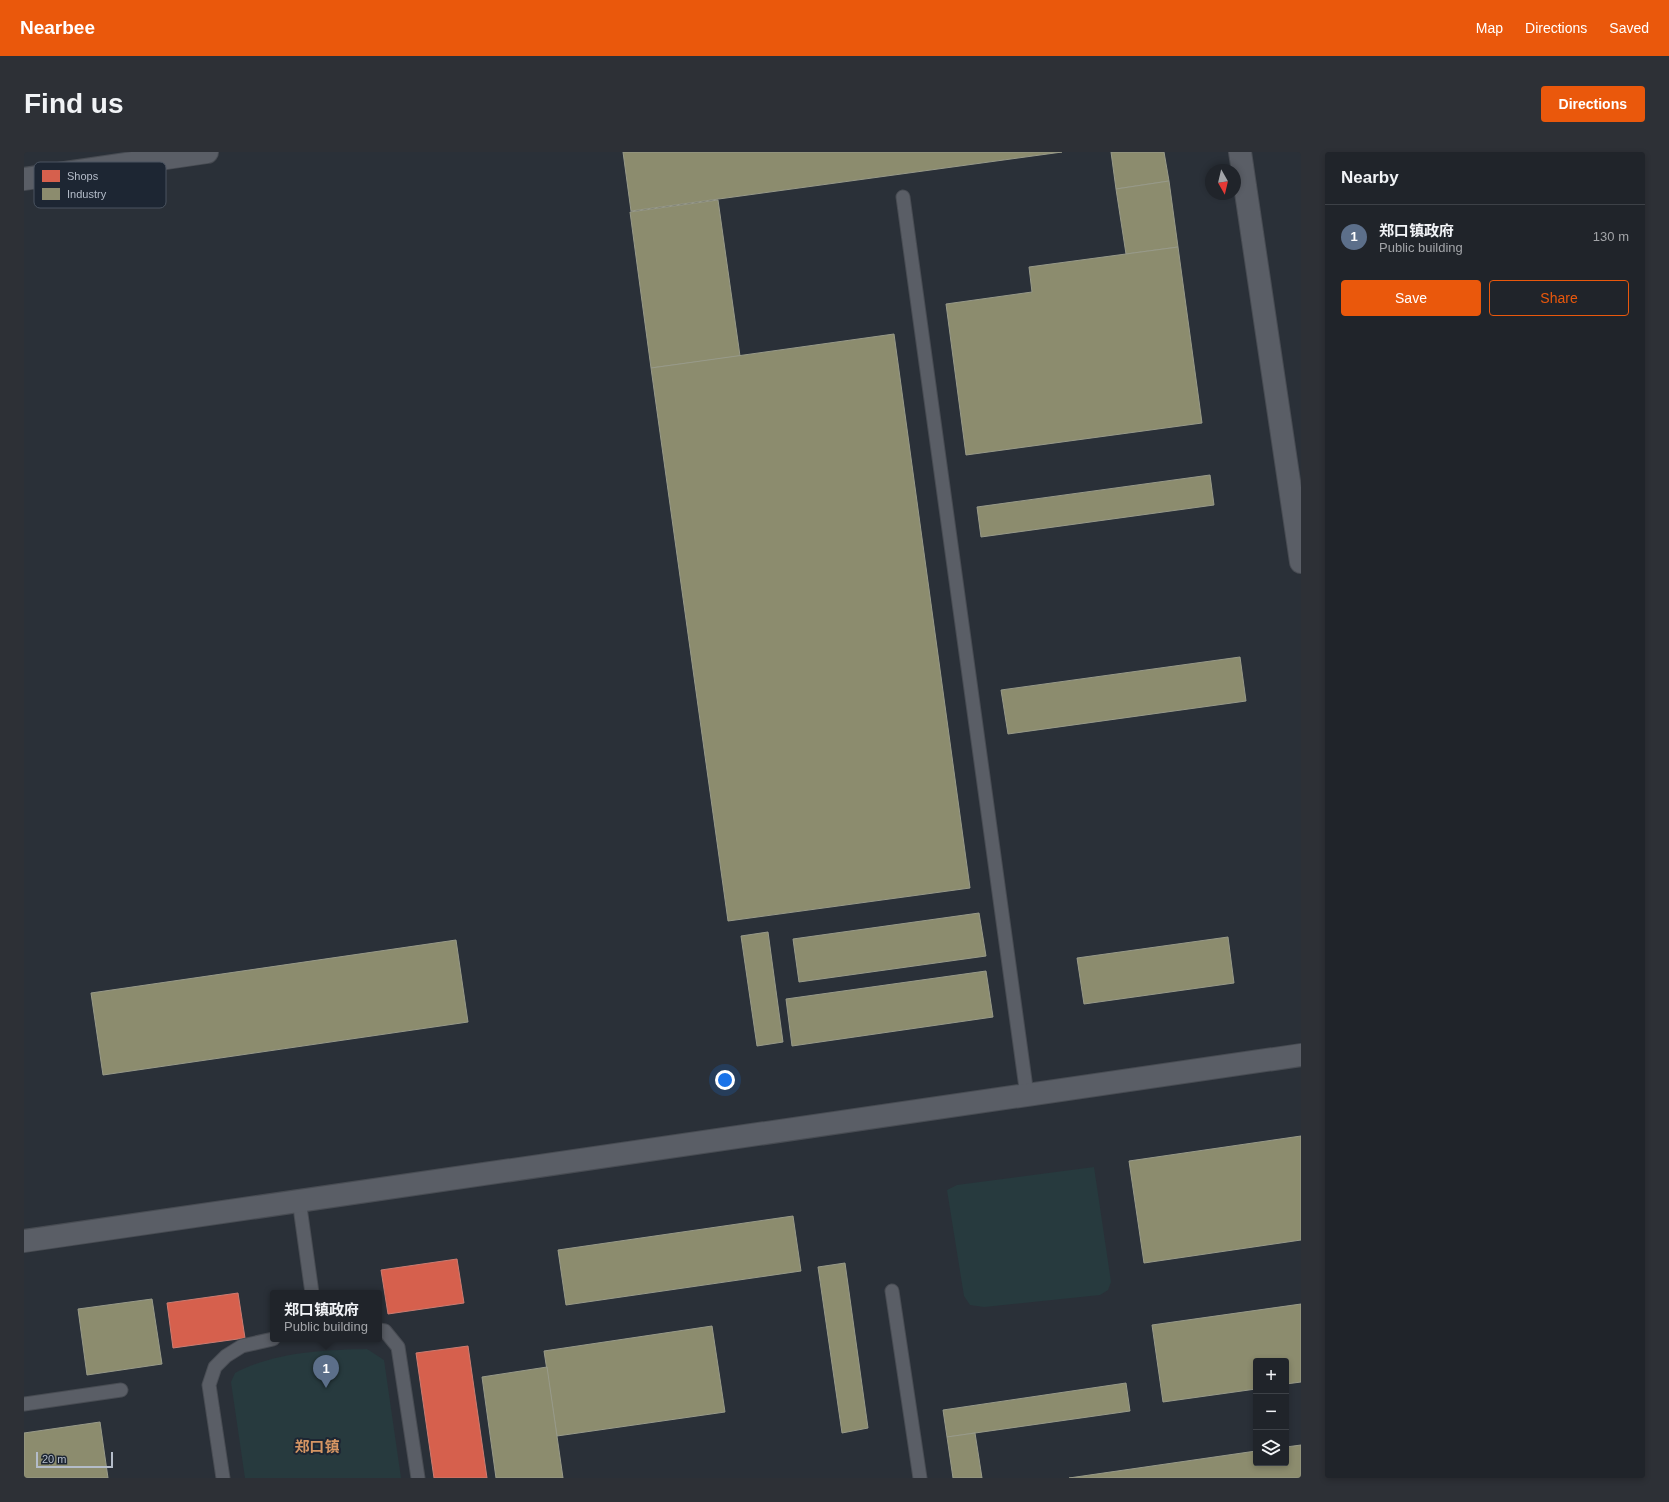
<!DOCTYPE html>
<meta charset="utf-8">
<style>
:root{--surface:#20242a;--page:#2d3036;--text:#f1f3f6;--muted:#a2a4a8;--line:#3d4147;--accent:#ea580c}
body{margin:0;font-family:Arial,"Noto Sans SC",sans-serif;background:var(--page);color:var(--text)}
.controls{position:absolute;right:12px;bottom:12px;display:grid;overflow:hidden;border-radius:4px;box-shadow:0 2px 6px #0003}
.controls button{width:36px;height:36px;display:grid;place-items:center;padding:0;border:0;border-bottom:1px solid var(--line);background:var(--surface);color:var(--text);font:20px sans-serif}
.compass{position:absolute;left:1181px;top:12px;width:36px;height:36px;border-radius:50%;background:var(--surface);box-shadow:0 2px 6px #0003;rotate:172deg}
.scale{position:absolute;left:12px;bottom:10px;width:77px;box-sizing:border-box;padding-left:4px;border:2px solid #b4bcc9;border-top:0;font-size:11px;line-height:14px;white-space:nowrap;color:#b4bcc9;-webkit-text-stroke:3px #1d2633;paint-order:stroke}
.you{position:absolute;left:701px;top:928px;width:14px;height:14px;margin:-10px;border:3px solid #fff;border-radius:50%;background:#1a73e8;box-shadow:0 0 0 6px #1a73e833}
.badge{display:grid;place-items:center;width:26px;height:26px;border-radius:50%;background:var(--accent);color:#fff;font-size:13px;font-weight:700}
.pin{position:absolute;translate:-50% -33px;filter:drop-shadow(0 1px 2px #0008)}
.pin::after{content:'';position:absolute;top:21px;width:14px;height:12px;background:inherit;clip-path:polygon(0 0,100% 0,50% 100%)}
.popup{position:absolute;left:246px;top:1138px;width:112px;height:52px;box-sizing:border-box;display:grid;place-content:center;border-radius:4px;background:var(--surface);filter:drop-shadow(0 1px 3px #0005);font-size:13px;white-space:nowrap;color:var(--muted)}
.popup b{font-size:15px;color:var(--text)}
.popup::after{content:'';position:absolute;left:50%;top:100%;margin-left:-8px;border:8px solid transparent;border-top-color:var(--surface)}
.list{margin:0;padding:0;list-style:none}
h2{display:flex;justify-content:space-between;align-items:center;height:52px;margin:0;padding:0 16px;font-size:17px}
h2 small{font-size:13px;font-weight:400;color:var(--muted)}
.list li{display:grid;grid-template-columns:26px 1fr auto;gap:12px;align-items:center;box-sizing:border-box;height:64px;padding:0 16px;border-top:1px solid var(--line)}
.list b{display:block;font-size:15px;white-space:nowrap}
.list p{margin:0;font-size:13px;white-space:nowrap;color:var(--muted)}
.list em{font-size:13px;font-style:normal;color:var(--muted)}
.actions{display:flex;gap:8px;padding:12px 16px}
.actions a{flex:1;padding:9px 0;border:1px solid var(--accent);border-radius:4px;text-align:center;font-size:14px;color:var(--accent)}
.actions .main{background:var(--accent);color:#fff}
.icon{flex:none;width:22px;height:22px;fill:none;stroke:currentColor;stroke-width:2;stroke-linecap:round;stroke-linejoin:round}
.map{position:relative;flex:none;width:1277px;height:1326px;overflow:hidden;border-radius:4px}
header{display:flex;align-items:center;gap:24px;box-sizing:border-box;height:56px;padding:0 20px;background:var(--accent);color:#fff}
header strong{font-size:19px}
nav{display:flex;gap:22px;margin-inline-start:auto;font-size:14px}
.intro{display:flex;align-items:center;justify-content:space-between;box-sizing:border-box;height:96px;padding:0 24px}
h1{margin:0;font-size:28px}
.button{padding:10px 18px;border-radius:4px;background:var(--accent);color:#fff;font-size:14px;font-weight:700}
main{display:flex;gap:24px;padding:0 24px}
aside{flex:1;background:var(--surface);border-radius:4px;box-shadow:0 2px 6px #0003}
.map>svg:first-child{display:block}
.green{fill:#273a3e}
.shops{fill:#d6604d;stroke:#cc7c72}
.industry{fill:#8c8c6e;stroke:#989a89}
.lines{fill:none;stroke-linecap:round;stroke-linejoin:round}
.service-casing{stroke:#484c53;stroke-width:15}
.minor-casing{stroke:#484c53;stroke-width:24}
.tertiary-casing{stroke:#484c53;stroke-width:24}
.service{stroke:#5a5e66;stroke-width:13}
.minor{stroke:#5a5e66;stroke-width:22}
.tertiary{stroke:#5a5e66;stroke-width:22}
.labels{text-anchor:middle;stroke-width:4;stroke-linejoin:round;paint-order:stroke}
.district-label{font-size:15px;font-weight:bold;fill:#d59563;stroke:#1d2633}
.key{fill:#1d2633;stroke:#4a5360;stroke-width:1}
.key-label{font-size:11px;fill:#b4bcc9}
</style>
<header>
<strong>Nearbee</strong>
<nav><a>Map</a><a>Directions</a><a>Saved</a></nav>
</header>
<div class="intro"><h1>Find us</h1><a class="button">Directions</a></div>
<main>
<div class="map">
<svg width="1277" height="1326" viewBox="0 0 1277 1326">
<rect width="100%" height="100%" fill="#2a3038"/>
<g class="green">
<path d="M1070,1015L1087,1130L1084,1138L1076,1143L960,1155L946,1153L940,1144L923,1038L933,1033Z"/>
<path d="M343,1197L360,1208L377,1326H221L207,1230L211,1221C251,1200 299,1198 343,1197Z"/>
</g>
<g class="shops">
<path d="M433,1107L440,1151L364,1162L357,1118Z"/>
<path d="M214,1141L221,1186L149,1196L143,1151Z"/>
<path d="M444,1194L463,1326H410L392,1201Z"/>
</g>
<g class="industry">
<path d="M599,0H1038L607,59Z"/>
<path d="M1087,0H1140L1145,29L1092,37Z"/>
<path d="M1145,29L1154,95L1102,102L1092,37Z"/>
<path d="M694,48L716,204L627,216L606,60Z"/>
<path d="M1154,95L1178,271L942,303L922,152L1008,140L1005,115Z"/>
<path d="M870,182L946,736L704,769L627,216Z"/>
<path d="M1186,323L1190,353L957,385L953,355Z"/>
<path d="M1216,505L1222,549L984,582L977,538Z"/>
<path d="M955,761L962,804L775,830L769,787Z"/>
<path d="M744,780L759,890L733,894L717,784Z"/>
<path d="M1204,785L1210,831L1060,852L1053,806Z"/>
<path d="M432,788L444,870L79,923L67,841Z"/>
<path d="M962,819L969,865L768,894L762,847Z"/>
<path d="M1277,984V1088L1120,1111L1105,1009Z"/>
<path d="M769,1064L777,1119L542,1153L534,1098Z"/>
<path d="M821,1111L844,1276L818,1281L794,1115Z"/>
<path d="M128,1147L138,1212L63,1223L54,1157Z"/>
<path d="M1277,1152V1230L1262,1232V1209H1232V1237L1139,1250L1128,1173Z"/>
<path d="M688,1174L701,1260L533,1284L520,1199Z"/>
<path d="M523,1215L539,1326H472L458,1225Z"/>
<path d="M1102,1231L1106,1259L923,1285L919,1258Z"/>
<path d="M76,1270L84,1326H0V1281Z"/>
<path d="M951,1281L958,1326H929L923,1285Z"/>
<path d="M1277,1293V1326H1045L1232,1299V1311H1262V1295Z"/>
</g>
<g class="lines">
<g class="service-casing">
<g id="service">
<path d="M879,45L1003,943"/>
<path d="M275,1048L288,1141"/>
<path d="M868,1139L896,1326"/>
<path d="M355,1178L361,1179L374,1195L394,1326"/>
<path d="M0,1252L97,1238"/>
<path d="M199,1326L185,1233L191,1215L202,1204L218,1194L249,1187"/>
</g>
</g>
<g class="minor-casing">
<g id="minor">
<path d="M1216,0L1277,410"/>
<path d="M0,27L183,0"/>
</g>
</g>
<g class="tertiary-casing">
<path id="tertiary" d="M0,1089L1277,903"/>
</g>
<use href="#service" class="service"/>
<use href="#minor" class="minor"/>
<use href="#tertiary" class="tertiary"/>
</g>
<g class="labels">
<g class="district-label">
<text x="293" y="1300">郑口镇</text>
</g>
</g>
<rect x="10" y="10" width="132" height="46" rx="6" class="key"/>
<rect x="18" y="18" width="18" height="12" fill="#d6604d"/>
<rect x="18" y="36" width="18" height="12" fill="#8c8c6e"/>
<g class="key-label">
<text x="43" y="28">Shops</text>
<text x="43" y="46">Industry</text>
</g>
</svg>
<div class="controls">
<button>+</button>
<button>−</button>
<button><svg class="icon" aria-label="layers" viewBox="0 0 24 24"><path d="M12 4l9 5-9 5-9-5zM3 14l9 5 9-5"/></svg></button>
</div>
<svg class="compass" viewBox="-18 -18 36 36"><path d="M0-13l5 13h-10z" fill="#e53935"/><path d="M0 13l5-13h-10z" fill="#a2a4a8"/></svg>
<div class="scale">20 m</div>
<div class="you"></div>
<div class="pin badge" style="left:302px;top:1236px;background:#5c6f8a">1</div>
<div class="popup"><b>郑口镇政府</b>Public building</div>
</div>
<aside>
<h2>Nearby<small></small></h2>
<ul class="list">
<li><span class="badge" style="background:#5c6f8a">1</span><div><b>郑口镇政府</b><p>Public building</p></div><em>130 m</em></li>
</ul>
<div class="actions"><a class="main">Save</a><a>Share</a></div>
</aside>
</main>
